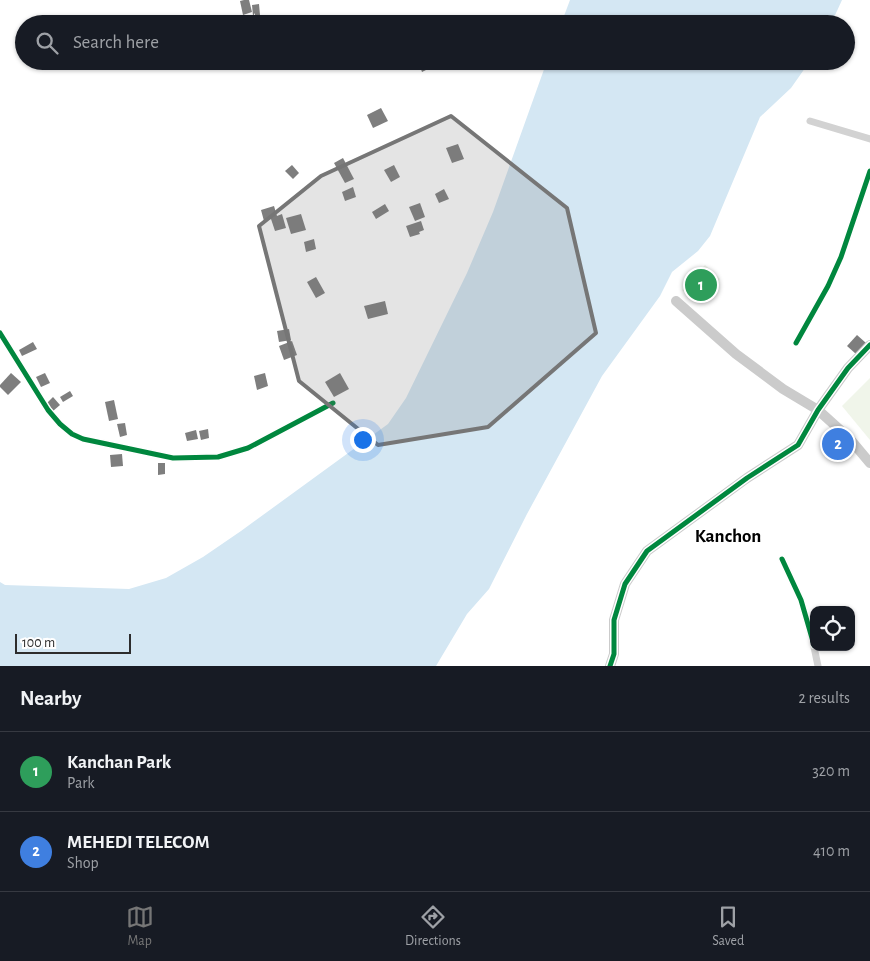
<!DOCTYPE html>
<style>
:root{--surface:#171b24;--page:#20242c;--text:#f1f3f6;--muted:#9ea1a6;--line:#363941;--accent:#767676}
body{margin:0;font-family:"Alegreya Sans",sans-serif;background:var(--page);color:var(--text)}
.controls{position:absolute;right:15px;bottom:15px;display:grid;overflow:hidden;border-radius:10px;box-shadow:0 1px 4px #0004}
.controls button{width:45px;height:45px;display:grid;place-items:center;padding:0;border:0;border-bottom:1px solid var(--line);background:var(--surface);color:var(--text);font:25px sans-serif}
.scale{position:absolute;left:15px;bottom:12px;width:116px;box-sizing:border-box;padding-left:5px;border:2px solid #2d2d2d;border-top:0;font-size:14px;line-height:18px;white-space:nowrap;color:#2d2d2d;-webkit-text-stroke:4px #fff;paint-order:stroke}
.you{position:absolute;left:362px;top:439px;width:18px;height:18px;margin:-12px;border:4px solid #fff;border-radius:50%;background:#1a73e8;box-shadow:0 0 0 8px #1a73e833}
.badge{display:grid;place-items:center;width:32px;height:32px;border-radius:50%;background:var(--accent);color:#fff;font-size:16px;font-weight:700}
.pin{position:absolute;translate:-50% -50%;border:2px solid #fff;box-shadow:0 1px 5px #0006}
.list{margin:0;padding:0;list-style:none}
h2{display:flex;justify-content:space-between;align-items:center;height:65px;margin:0;padding:0 20px;font-size:21px}
h2 small{font-size:16px;font-weight:400;color:var(--muted)}
.list li{display:grid;grid-template-columns:32px 1fr auto;gap:15px;align-items:center;box-sizing:border-box;height:80px;padding:0 20px;border-top:1px solid var(--line)}
.list b{display:block;font-size:19px;white-space:nowrap}
.list p{margin:0;font-size:16px;white-space:nowrap;color:var(--muted)}
.list em{font-size:16px;font-style:normal;color:var(--muted)}
.icon{flex:none;width:28px;height:28px;fill:none;stroke:currentColor;stroke-width:2;stroke-linecap:round;stroke-linejoin:round}
.map{position:relative;flex:none;width:870px;height:666px;overflow:hidden}
.search{position:absolute;background:var(--surface);box-shadow:0 1px 4px #0004;left:15px;right:15px;top:15px;height:55px;display:flex;align-items:center;gap:12px;box-sizing:border-box;padding:0 18px;border-radius:28px;color:var(--muted);font-size:19px}
.sheet{height:225px;background:var(--surface)}
nav{display:flex;justify-content:space-around;align-items:center;box-sizing:border-box;height:70px;border-top:1px solid var(--line);background:var(--surface);font-size:14px;color:var(--muted)}
nav a{display:grid;justify-items:center;gap:2px}
nav .on{color:var(--accent)}
.map>svg:first-child{display:block}
.green{fill:#f0f5ea}
.water{fill:#d4e7f3}
.building{fill:#7e7e7e}
.lines{fill:none;stroke-linecap:round;stroke-linejoin:round}
.street{stroke:#d2d2d2;stroke-width:7}
.secondary{stroke:#cbcbcb;stroke-width:10}
.cycleway-casing{stroke:#fff;stroke-width:8}
.cycleway{stroke:#00873e;stroke-width:5}
.marked{fill:#767676;fill-opacity:0.2;stroke:#767676;stroke-width:4;stroke-linejoin:round}
.labels{text-anchor:middle;stroke-width:5;stroke-linejoin:round;paint-order:stroke}
.district-label{font-size:19px;font-weight:bold;fill:#000;stroke:#fff}
</style>
<div class="map">
<svg width="870" height="666" viewBox="0 0 870 666">
<rect width="100%" height="100%" fill="#fff"/>
<g class="green">
<path d="M705,265L720,279L700,303L682,290Z"/>
<path d="M870,378V440L842,406Z"/>
</g>
<g class="water">
<path d="M570,0H842L831,24H561Z"/>
<path d="M547,61H810L791,88L760,117L710,236L698,251L672,272L660,296L602,376L527,514L489,589L467,614L436,666H0V582L5,585L129,589L166,578L203,557L241,531L388,424L406,398L467,273L493,212Z"/>
</g>
<g class="building">
<path d="M244,0H249L252,12L243,15L240,1Z"/>
<path d="M259,4L260,15L255,16V13L253,16L252,5Z"/>
<path d="M418,61H430L432,67L422,72Z"/>
<path d="M381,108L388,121L373,128L367,115Z"/>
<path d="M458,144L464,159L452,163L446,148Z"/>
<path d="M343,158L354,179L345,183L334,163Z"/>
<path d="M292,165L299,173L293,179L285,171Z"/>
<path d="M394,165L400,177L391,182L384,170Z"/>
<path d="M353,187L356,197L345,201L342,192Z"/>
<path d="M444,189L449,199L439,203L435,194Z"/>
<path d="M420,203L425,217L415,221L409,207Z"/>
<path d="M385,204L389,211L376,219L372,212Z"/>
<path d="M274,206L277,216L282,214L286,228L275,231L271,219L264,221L261,210Z"/>
<path d="M301,214L306,230L291,234L286,218Z"/>
<path d="M421,221L424,230L419,232L420,234L410,237L406,226Z"/>
<path d="M314,239L316,249L306,252L304,242Z"/>
<path d="M316,277L325,293L316,298L307,282Z"/>
<path d="M385,301L388,314L368,319L364,306Z"/>
<path d="M289,329L291,340L279,342L277,331Z"/>
<path d="M857,335L866,343L856,354L847,346Z"/>
<path d="M292,341L297,355L284,360L279,346Z"/>
<path d="M33,342L37,349L22,356L19,350Z"/>
<path d="M11,373L21,382L8,395L0,387V385Z"/>
<path d="M45,373L50,383L41,387L36,377Z"/>
<path d="M265,373L268,386L257,390L254,376Z"/>
<path d="M340,373L349,389L334,397L325,382Z"/>
<path d="M70,391L73,396L63,402L60,397Z"/>
<path d="M53,397L60,405L53,411L47,403Z"/>
<path d="M114,400L118,419L109,421L105,402Z"/>
<path d="M125,423L127,435L120,437L117,424Z"/>
<path d="M208,429L209,438L201,440L199,431Z"/>
<path d="M196,430L198,439L187,441L185,433Z"/>
<path d="M122,454L123,466L111,467L110,455Z"/>
<path d="M158,463H165V474L158,475Z"/>
</g>
<g class="lines">
<g class="street">
<path d="M810,121L870,139"/>
<path d="M0,333L48,410L60,424L72,434L83,439L173,458L218,457L248,448L333,403"/>
<path d="M796,343L828,286L841,257L870,171"/>
<path d="M782,559L801,600L814,645"/>
<path d="M814,647L818,666"/>
</g>
<g class="secondary">
<path d="M676,301L736,354L783,389L818,410L849,438L870,463"/>
<path d="M610,666L614,654V620L625,584L647,551L747,478L798,445L818,410L848,368L870,345"/>
</g>
<g class="cycleway-casing">
<g id="cycleway">
<path d="M0,333L48,410L60,424L72,434L83,439L173,458L218,457L248,448L333,403"/>
<path d="M796,343L828,286L841,257L870,171"/>
<path d="M782,559L801,600L814,645"/>
<path d="M610,666L614,654V620L625,584L647,551L747,478L798,445L818,410L848,368L870,345"/>
</g>
</g>
<use href="#cycleway" class="cycleway"/>
</g>
<path class="marked" d="M451,116L567,208L596,333L488,427L378,445L299,381L259,226L321,176Z"/>
<g class="labels">
<g class="district-label">
<text x="728" y="542">Kanchon</text>
</g>
</g>
</svg>
<div class="controls">
<button><svg class="icon" aria-label="locate" viewBox="0 0 24 24"><circle cx="12" cy="12" r="6"/><path d="M12 2v4M12 18v4M2 12h4M18 12h4"/></svg></button>
</div>
<div class="scale">100 m</div>
<div class="you"></div>
<div class="pin badge" style="left:701px;top:285px;background:#2e9e5b">1</div>
<div class="pin badge" style="left:838px;top:444px;background:#3f7fe0">2</div>
<div class="search"><svg class="icon" aria-label="search" viewBox="0 0 24 24"><circle cx="10" cy="10" r="6"/><path d="M15 15l6 6"/></svg>Search here</div>
</div>
<section class="sheet">
<h2>Nearby<small>2 results</small></h2>
<ul class="list">
<li><span class="badge" style="background:#2e9e5b">1</span><div><b>Kanchan Park</b><p>Park</p></div><em>320 m</em></li>
<li><span class="badge" style="background:#3f7fe0">2</span><div><b>MEHEDI TELECOM</b><p>Shop</p></div><em>410 m</em></li>
</ul>
</section>
<nav>
<a class="on"><svg class="icon" aria-label="map" viewBox="0 0 24 24"><path d="M3 6l6-2 6 2 6-2v14l-6 2-6-2-6 2zM9 4v14M15 6v14"/></svg>Map</a>
<a><svg class="icon" aria-label="directions" viewBox="0 0 24 24"><path d="M12 3l9 9-9 9-9-9zM9 14v-3h6M13 9l2 2-2 2"/></svg>Directions</a>
<a><svg class="icon" aria-label="saved" viewBox="0 0 24 24"><path d="M7 4h10v16l-5-4-5 4z"/></svg>Saved</a>
</nav>
